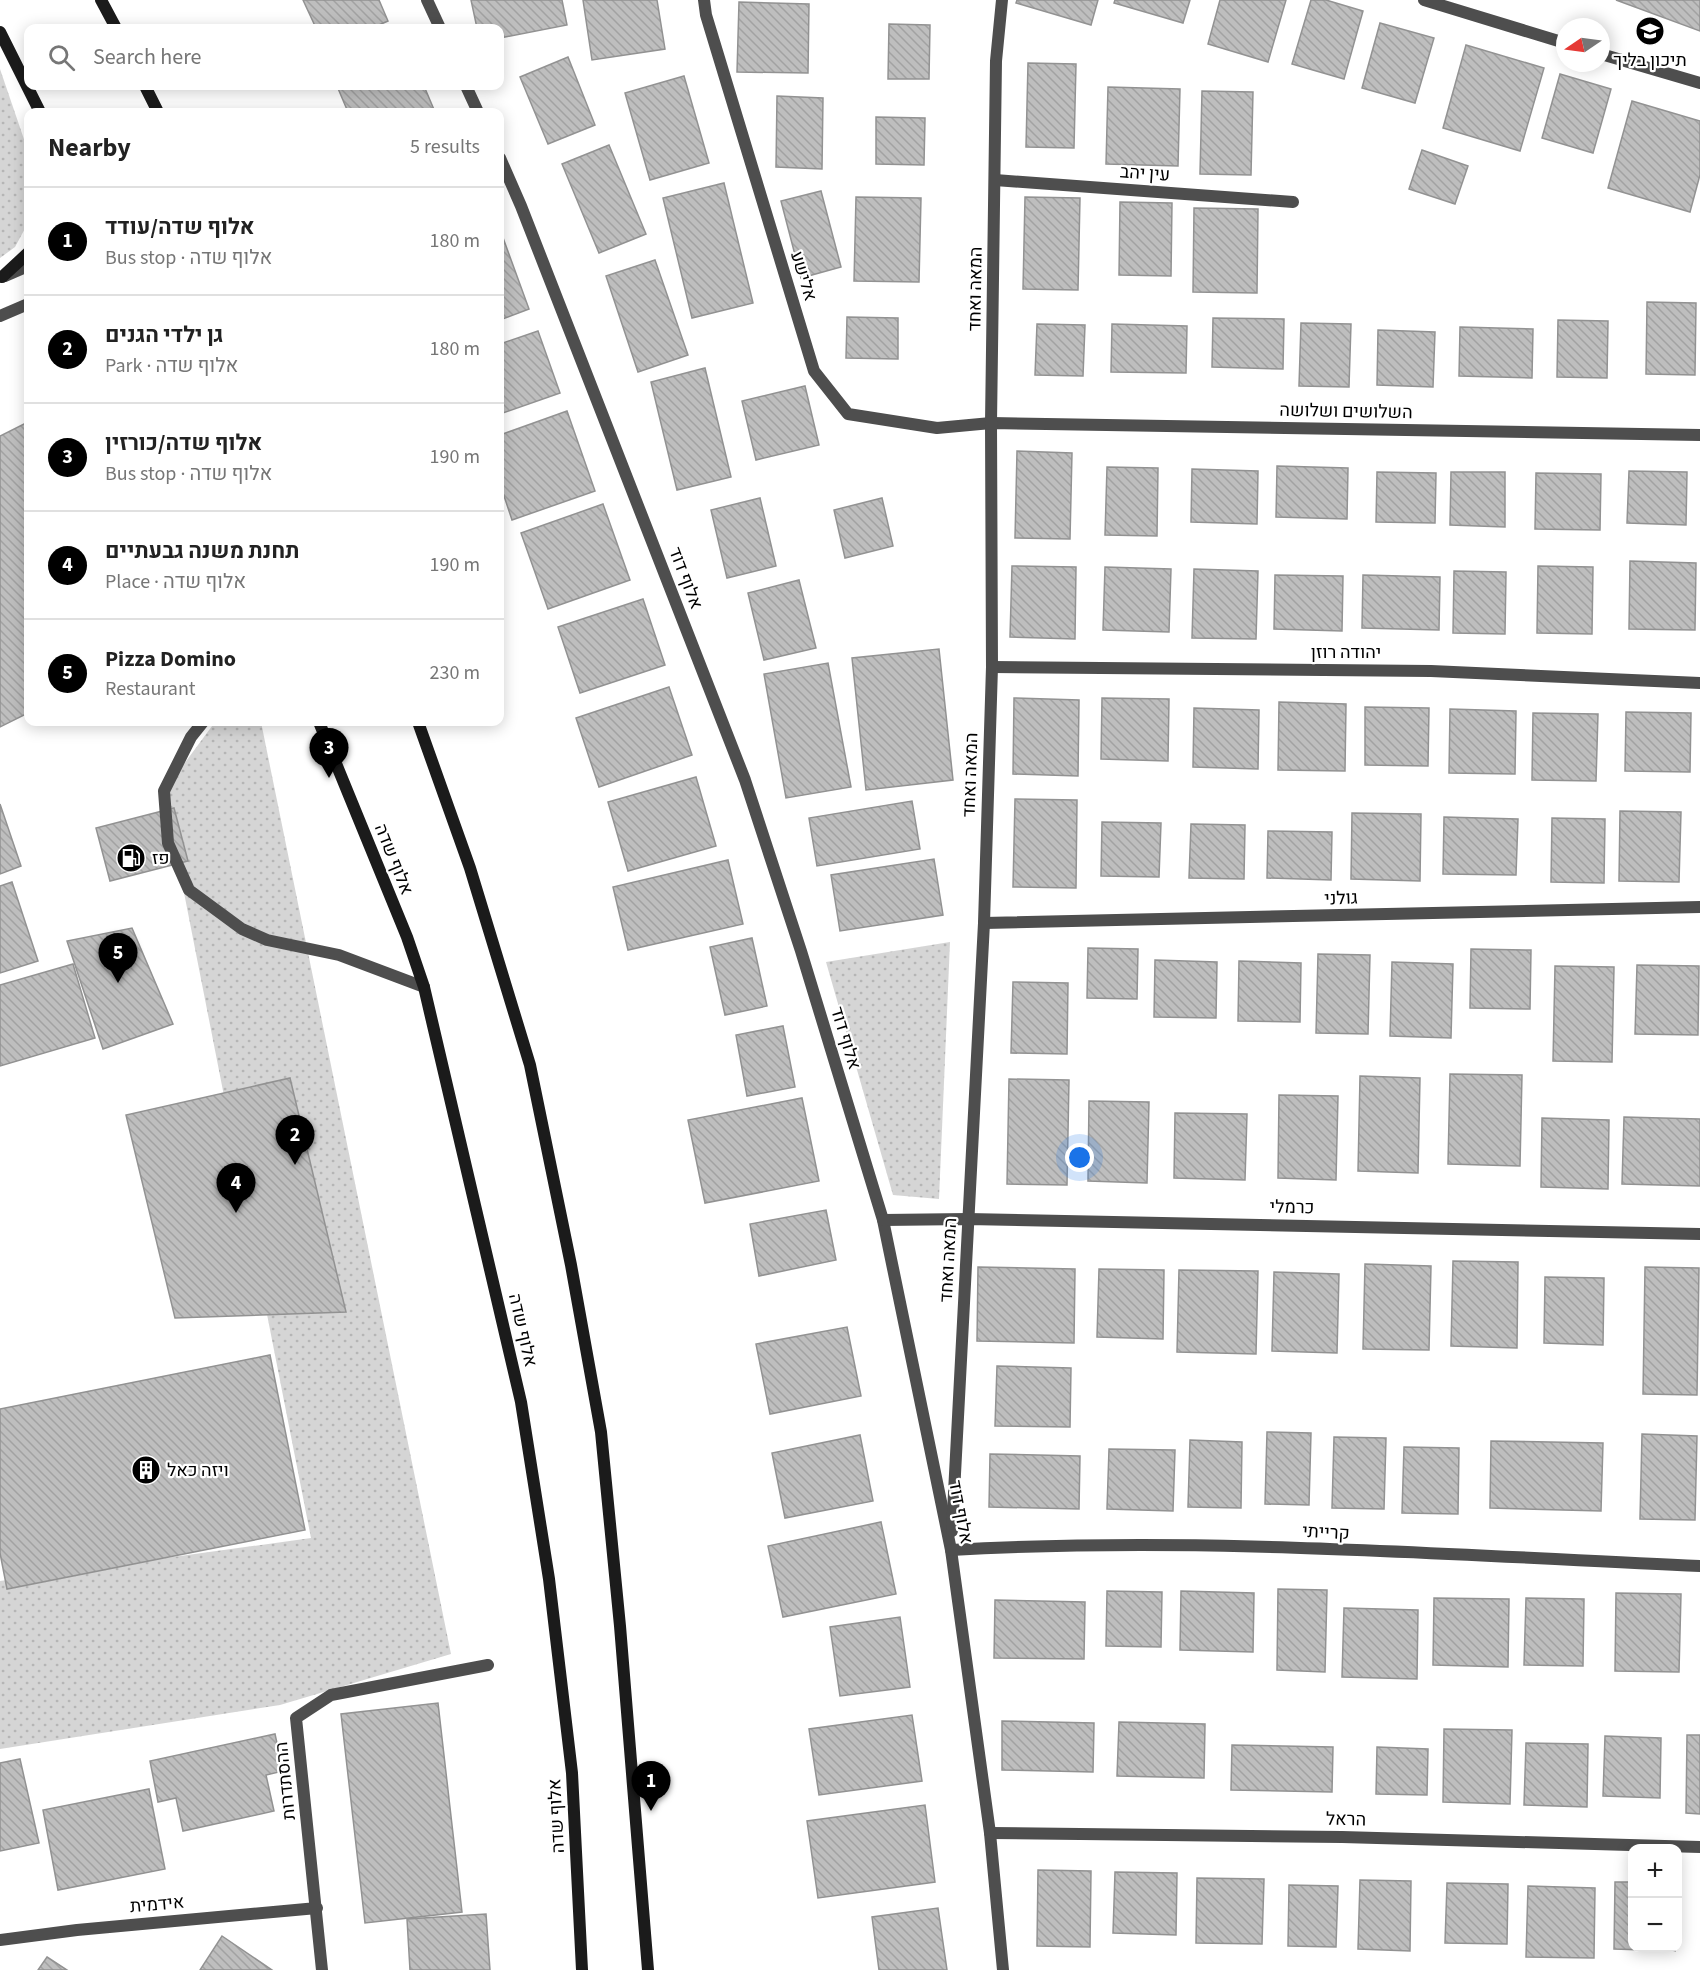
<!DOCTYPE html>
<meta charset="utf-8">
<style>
:root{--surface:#fff;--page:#f2f2f2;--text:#222;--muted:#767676;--line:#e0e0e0;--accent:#000}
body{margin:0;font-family:"Source Sans 3",Heebo,sans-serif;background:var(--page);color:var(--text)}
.controls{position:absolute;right:18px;bottom:18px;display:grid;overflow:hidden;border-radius:12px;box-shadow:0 3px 15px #0003}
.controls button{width:54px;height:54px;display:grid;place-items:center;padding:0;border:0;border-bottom:2px solid var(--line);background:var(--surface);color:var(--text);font:30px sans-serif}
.compass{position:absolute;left:1556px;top:18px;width:54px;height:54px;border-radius:50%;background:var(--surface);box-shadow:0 3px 15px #0003;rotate:257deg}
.you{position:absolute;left:1080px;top:1158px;width:21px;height:21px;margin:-15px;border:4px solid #fff;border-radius:50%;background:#1a73e8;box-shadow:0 0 0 9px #1a73e833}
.badge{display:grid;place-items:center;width:39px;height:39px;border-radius:50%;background:var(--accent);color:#fff;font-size:20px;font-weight:700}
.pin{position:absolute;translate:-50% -50px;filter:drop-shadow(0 2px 3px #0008)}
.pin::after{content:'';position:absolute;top:32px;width:21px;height:18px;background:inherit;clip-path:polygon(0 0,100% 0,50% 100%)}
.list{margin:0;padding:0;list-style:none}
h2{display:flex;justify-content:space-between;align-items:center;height:78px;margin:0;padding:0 24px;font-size:26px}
h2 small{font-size:20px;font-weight:400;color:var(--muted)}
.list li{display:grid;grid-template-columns:39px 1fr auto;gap:18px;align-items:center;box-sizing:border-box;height:108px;padding:0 24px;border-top:2px solid var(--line)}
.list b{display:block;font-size:22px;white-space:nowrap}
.list p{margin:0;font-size:20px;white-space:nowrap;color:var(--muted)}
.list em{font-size:20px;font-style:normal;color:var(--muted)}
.icon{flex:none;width:33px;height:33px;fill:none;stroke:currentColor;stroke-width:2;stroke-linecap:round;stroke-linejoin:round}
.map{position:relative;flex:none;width:1700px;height:1970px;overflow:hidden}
.search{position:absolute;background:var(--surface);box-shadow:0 3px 15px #0003;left:24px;top:24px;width:480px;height:66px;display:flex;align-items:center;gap:15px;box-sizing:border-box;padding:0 21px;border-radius:12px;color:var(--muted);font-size:22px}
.panel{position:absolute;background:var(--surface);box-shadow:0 3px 15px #0003;left:24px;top:108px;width:480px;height:618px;border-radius:12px}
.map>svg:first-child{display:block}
.park{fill:url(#park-dots)}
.building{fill:url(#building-back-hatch);stroke:#929292;stroke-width:1.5}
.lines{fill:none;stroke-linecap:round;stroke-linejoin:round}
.service{stroke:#4e4e4e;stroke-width:12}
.minor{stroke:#4e4e4e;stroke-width:12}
.secondary{stroke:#1b1b1b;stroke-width:12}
.labels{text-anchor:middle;stroke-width:4.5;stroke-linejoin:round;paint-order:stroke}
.poi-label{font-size:18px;fill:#000;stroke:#fff;text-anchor:start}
.street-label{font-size:18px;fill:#000;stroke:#fff}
</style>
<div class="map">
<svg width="1700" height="1970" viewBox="0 0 1700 1970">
<defs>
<pattern id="park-dots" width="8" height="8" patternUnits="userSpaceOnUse" patternTransform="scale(1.5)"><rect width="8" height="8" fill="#d5d5d5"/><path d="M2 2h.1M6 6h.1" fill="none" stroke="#b5b5b5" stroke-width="1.8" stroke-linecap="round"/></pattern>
<pattern id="building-back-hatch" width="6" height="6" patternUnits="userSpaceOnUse" patternTransform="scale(1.5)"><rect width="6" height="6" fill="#bebebe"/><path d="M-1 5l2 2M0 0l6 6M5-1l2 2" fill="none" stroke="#a2a2a2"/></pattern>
</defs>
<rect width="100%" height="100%" fill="#fff"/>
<g class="park">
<path d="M0,69L28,151V223L15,247L0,258Z"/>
<path d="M215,722H261L451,1654L280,1705L0,1749V1581L311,1538L164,791Z"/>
<path d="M950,942L939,1199L893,1195L826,962Z"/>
</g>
<g class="building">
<path d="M303,0H379L388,21L372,28H316Z"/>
<path d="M471,0H562L567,25L500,38V28H477Z"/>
<path d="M583,0H657L665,49L592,60Z"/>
<path d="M1017,0H1098L1091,25L1016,3Z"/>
<path d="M1115,0H1190L1183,23L1114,3Z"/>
<path d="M1220,0H1286L1268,62L1208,44Z"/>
<path d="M1311,0H1326L1363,11L1344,79L1292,64Z"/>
<path d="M1616,0H1700V31Z"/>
<path d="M739,2L809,4L808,73L737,72Z"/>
<path d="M1380,23L1434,38L1415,103L1362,88Z"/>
<path d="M889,24L930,25L929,79H888Z"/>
<path d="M1466,45L1544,68L1520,151L1443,128Z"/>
<path d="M568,57L595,125L548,144L520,77Z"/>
<path d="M1028,63L1076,64L1074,148L1026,147Z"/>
<path d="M1560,74L1611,89L1593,153L1542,138Z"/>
<path d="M684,76L709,163L650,180L625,93Z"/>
<path d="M337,86H424L435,112H348Z"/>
<path d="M1108,87L1180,89L1178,166L1106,164Z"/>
<path d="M1202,91L1253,92L1251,175L1200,174Z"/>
<path d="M777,96L823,98L822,169L776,167Z"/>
<path d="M1632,101L1700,121V175L1690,212L1608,188Z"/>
<path d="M876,117L925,118L924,165L876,164Z"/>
<path d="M609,145L646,234L599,253L562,164Z"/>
<path d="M1422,150L1468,166L1455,204L1409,189Z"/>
<path d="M724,183L753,303L692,318L663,198Z"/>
<path d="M821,191L841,267L801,278L781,201Z"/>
<path d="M856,197L921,198L919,282L854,281Z"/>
<path d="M1025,197L1080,198L1078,290L1023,289Z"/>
<path d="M1120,202L1172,203L1171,276L1119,275Z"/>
<path d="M1194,208L1258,209L1257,293L1193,292Z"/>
<path d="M502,235L529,309L500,320V236Z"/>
<path d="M655,260L688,355L638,372L606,276Z"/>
<path d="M1647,302L1696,303L1695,375L1646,374Z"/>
<path d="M847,317L898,318V359L846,358Z"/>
<path d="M1213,318L1284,319L1283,369L1212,367Z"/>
<path d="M1558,320L1608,321L1607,378L1557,377Z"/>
<path d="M1301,323L1351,324L1349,387L1299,386Z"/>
<path d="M1037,324L1085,325L1083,376L1035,375Z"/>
<path d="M1112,324L1187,326L1186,373L1111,372Z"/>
<path d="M1460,327L1533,329L1532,378L1459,376Z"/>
<path d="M1378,330L1435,332L1433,387L1377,385Z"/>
<path d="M538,331L560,393L500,414V344Z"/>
<path d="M705,368L731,477L677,490L651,382Z"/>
<path d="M805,386L819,445L756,460L742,401Z"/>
<path d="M567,411L595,491L512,520L500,484V435Z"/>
<path d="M28,422V713L0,727V436Z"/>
<path d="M1017,451L1072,453L1070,539L1015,538Z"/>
<path d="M1277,466L1348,468L1347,519L1276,517Z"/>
<path d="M1107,467L1158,468L1157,536L1105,535Z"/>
<path d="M1192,469L1258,471L1257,524L1191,522Z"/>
<path d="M1629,471L1687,472L1686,525L1627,523Z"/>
<path d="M1377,472L1436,473L1435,523L1376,522Z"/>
<path d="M1451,472H1505V527L1450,525Z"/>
<path d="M1536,473L1601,474L1600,530L1535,529Z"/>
<path d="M760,498L776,566L727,578L711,510Z"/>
<path d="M882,498L893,546L845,558L834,510Z"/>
<path d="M603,504L630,580L548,609L521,533Z"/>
<path d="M1630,561L1696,563L1695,630L1629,629Z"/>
<path d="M1012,566L1076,567L1075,639L1010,637Z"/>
<path d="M1538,566L1593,567L1592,634L1537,633Z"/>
<path d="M1105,567L1171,569L1169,632L1103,630Z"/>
<path d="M1194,569L1258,571L1256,639L1192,638Z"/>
<path d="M1454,571L1506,572L1505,634L1453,633Z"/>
<path d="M1275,575L1343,576L1342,631L1274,629Z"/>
<path d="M1363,575L1440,577L1439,630L1362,628Z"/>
<path d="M799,580L816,648L764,660L748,593Z"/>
<path d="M643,599L665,665L580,693L558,627Z"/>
<path d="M939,649L953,780L866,790L852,658Z"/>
<path d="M828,663L851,787L786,798L764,674Z"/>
<path d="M669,687L692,755L599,787L576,718Z"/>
<path d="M1014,698L1079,700L1078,776L1013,774Z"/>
<path d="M1102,698L1169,699L1168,761L1101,759Z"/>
<path d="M1279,702L1346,704L1345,771L1278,770Z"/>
<path d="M1365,707L1429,708L1428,766L1365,765Z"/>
<path d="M1194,708L1259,710L1258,769L1193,767Z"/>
<path d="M1450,709L1516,711L1515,774L1449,773Z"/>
<path d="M1626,712L1691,713L1690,772L1625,771Z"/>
<path d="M1533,713L1598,714L1596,781L1532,780Z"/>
<path d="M696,777L716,846L628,871L608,802Z"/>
<path d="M1015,799L1077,800L1076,888L1013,887Z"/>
<path d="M912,801L920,849L817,866L809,818Z"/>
<path d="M0,804L21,866L0,874Z"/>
<path d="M174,808L188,861L110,881L96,828Z"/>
<path d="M1620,811L1681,812L1679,882L1619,881Z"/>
<path d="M1352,813L1421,814L1420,881L1351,879Z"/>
<path d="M1444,817L1518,819L1516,875L1443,874Z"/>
<path d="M1552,818L1605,819L1604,883L1551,882Z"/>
<path d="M1102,822L1161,823L1159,877L1101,876Z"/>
<path d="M1191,824L1245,825L1244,879L1189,878Z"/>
<path d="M1268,831L1332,832L1331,880L1267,878Z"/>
<path d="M934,859L943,915L840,931L831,875Z"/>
<path d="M728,860L743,924L628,950L613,887Z"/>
<path d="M12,882L38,961L0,973V886Z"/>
<path d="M132,928L173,1024L103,1049L67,941Z"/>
<path d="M752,938L767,1006L725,1015L710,947Z"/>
<path d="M1088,948L1138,949L1137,999L1087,998Z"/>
<path d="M1471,949L1531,950L1530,1009L1470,1008Z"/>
<path d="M1318,954L1370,955L1368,1034L1316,1033Z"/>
<path d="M1155,960L1217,962L1216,1018L1154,1017Z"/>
<path d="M1239,961L1301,963L1300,1022L1238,1021Z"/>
<path d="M1392,962L1453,964L1451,1038L1390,1036Z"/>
<path d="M73,964L95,1038L0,1066V985Z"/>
<path d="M1637,965L1699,966L1698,1035L1635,1034Z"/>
<path d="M1555,966L1614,967L1612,1062L1553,1061Z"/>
<path d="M1013,982L1068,983L1067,1054L1011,1053Z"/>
<path d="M783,1026L795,1087L747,1096L736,1035Z"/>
<path d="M1450,1074L1522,1075L1520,1166L1448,1164Z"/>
<path d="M1360,1076L1420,1078L1418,1173L1358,1171Z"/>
<path d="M290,1078L346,1312L175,1318L126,1115Z"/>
<path d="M1009,1079L1069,1080L1067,1185L1007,1184Z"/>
<path d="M1279,1095L1338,1096L1336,1180L1278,1178Z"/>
<path d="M802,1098L819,1181L705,1203L688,1120Z"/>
<path d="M1089,1101L1149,1102L1147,1183L1088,1181Z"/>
<path d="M1175,1113L1247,1114L1245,1180L1174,1178Z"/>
<path d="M1624,1117L1700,1119V1186L1622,1184Z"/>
<path d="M1542,1118L1609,1120L1608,1189L1541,1187Z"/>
<path d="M826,1210L836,1260L759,1276L750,1224Z"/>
<path d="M1453,1261L1518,1262L1517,1348L1451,1346Z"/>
<path d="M1365,1264L1431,1266L1429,1350L1363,1349Z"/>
<path d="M978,1267L1075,1269L1074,1343L977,1341Z"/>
<path d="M1645,1267L1699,1268L1697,1395L1643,1394Z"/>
<path d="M1099,1269L1164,1270L1163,1339L1097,1337Z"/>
<path d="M1179,1270L1258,1271L1256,1354L1177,1352Z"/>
<path d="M1274,1272L1339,1274L1337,1353L1272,1351Z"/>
<path d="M1545,1277L1604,1278L1603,1345L1544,1343Z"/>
<path d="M847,1327L861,1396L770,1414L756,1344Z"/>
<path d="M270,1355L305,1530L7,1589L0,1553V1409Z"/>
<path d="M997,1366L1071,1368L1070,1427L995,1426Z"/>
<path d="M1267,1432L1311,1433L1309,1505L1265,1504Z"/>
<path d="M1642,1434L1697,1436L1695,1520L1640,1519Z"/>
<path d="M860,1435L873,1501L785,1518L772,1453Z"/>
<path d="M1334,1437L1386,1438L1384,1509L1332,1508Z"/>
<path d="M1190,1440L1242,1442L1241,1508L1188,1507Z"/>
<path d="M1491,1441L1603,1443L1601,1511L1490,1508Z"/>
<path d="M1404,1447L1459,1448L1458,1514L1402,1513Z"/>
<path d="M1109,1449L1175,1450L1173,1511L1107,1509Z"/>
<path d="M990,1454L1080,1456L1079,1509L989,1507Z"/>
<path d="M881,1522L896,1594L783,1617L768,1546Z"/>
<path d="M1278,1589L1327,1590L1325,1672L1277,1670Z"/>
<path d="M1107,1591L1162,1592L1161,1647L1106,1646Z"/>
<path d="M1181,1591L1254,1593L1253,1652L1180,1650Z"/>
<path d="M1616,1593L1681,1594L1679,1672L1615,1671Z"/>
<path d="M1434,1598L1509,1599L1508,1667L1433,1665Z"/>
<path d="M1526,1598L1584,1599L1583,1666L1524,1665Z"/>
<path d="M995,1600L1085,1602L1084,1659L994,1658Z"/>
<path d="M1344,1608L1418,1610L1417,1679L1342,1677Z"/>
<path d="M900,1617L910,1687L840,1696L830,1627Z"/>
<path d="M438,1703L462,1912L365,1923L341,1714Z"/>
<path d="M912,1715L922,1781L819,1795L809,1729Z"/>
<path d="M1002,1721L1094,1723L1093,1772L1002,1770Z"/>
<path d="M1119,1722L1205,1724L1204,1778L1117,1776Z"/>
<path d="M1444,1729L1512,1730L1510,1804L1443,1802Z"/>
<path d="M275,1734L283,1771L266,1775L274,1811L183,1831L176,1798L158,1802L150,1761Z"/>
<path d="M1687,1735H1700V1814L1686,1813Z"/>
<path d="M1605,1736L1661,1738L1660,1798L1603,1796Z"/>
<path d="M1526,1743L1588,1744L1587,1807L1524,1805Z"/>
<path d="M1232,1745L1333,1747L1332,1792L1231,1790Z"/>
<path d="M1377,1747L1428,1749L1427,1795L1376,1794Z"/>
<path d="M20,1759L39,1843L0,1851V1763Z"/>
<path d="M149,1789L165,1869L58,1890L43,1810Z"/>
<path d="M925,1805L935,1882L818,1898L807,1821Z"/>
<path d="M1038,1870L1091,1871L1090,1947L1037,1946Z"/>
<path d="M1115,1872L1177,1873L1176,1935L1113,1933Z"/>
<path d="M1197,1878L1264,1879L1262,1944L1196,1943Z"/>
<path d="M1360,1880L1411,1881L1410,1951L1358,1949Z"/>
<path d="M1615,1882H1632V1948H1675V1951L1614,1949Z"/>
<path d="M1447,1883L1508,1884L1507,1944L1445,1943Z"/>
<path d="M1289,1885L1338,1886L1336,1947L1288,1946Z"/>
<path d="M1528,1886L1595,1888L1594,1958L1526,1957Z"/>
<path d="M938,1908L947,1970H879L872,1917Z"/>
<path d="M486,1914L490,1970H410L407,1919Z"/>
<path d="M222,1936L272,1970H200Z"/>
<path d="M47,1957L67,1970H38Z"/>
</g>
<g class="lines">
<path class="service" d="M203,722L191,737L164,791L168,843L189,890L242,929L267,940L339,955L424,987"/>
<g class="minor">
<path d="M427,0L440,28"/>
<path d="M704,0L706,15L814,371L848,414L937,428L991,423L1700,435"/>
<path d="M1424,0L1565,43"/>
<path d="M1601,54L1700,83"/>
<path d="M466,86L478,112"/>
<path d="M500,158L521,206L745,780L801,951L883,1220L951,1550L990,1833L1003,1970"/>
<path d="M995,180L1293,202"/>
<path d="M5,276L28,266"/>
<path d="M0,316L28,304"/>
<path d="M992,667L1431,671L1700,683"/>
<path d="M984,923L1700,907"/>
<path d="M883,1220L968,1219L1700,1234"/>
<path d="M952,1531L984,923L992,667L991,423L996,61L1002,0"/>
<path d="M951,1550C1200,1536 1451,1555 1700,1566"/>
<path d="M990,1833L1342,1837L1700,1847"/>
<path d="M0,1940L77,1930L317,1908"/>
<path d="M322,1970L296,1718L331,1695L488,1665"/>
</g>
<g class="secondary">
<path d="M101,0L116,28"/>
<path d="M0,32L40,112"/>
<path d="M145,86L158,112"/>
<path d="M2,277L28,253"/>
<path d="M319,722L407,937L424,987L521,1402L549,1579L572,1773L582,1970"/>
<path d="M418,722L470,868L530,1065L571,1265L601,1432L620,1626L648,1970"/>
</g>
</g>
<defs>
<g id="school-disc" transform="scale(1.5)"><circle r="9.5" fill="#000" stroke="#fff"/><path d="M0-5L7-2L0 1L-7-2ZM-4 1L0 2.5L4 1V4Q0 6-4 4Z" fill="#fff"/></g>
<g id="fuel-disc" transform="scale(1.5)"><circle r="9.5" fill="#000" stroke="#fff"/><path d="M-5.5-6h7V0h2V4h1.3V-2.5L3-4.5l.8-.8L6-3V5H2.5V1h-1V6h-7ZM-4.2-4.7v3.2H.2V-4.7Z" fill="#fff"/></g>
<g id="building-disc" transform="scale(1.5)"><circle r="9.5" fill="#000" stroke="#fff"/><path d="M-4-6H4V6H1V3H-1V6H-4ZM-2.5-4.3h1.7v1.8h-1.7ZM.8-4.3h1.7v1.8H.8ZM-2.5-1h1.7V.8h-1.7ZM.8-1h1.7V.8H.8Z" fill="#fff"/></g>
</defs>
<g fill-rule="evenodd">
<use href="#school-disc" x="1650" y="31"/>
<use href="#fuel-disc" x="131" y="858"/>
<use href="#building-disc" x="146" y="1470"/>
</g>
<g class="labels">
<g class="poi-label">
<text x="1650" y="66" text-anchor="middle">תיכון בליך</text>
<text x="152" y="864">פז</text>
<text x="167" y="1476">ויזה כאל</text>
</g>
<g class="street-label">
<text transform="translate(1145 173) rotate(4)" y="6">עין יהב</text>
<text transform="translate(804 276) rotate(73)" y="6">אלישע</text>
<text transform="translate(975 289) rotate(-89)" y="6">המאה ואחד</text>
<text transform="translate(1346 411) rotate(1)" y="6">השלושים ושלושה</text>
<text transform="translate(686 578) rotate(69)" y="6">אלוף דוד</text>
<text x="1346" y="658">יהודה רוזן</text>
<text transform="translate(970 775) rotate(-88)" y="6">המאה ואחד</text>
<text transform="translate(394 859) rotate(68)" y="6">אלוף שדה</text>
<text transform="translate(1341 898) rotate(-2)" y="6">גולני</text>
<text transform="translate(846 1038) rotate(73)" y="6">אלוף דוד</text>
<text transform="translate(1292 1207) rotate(1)" y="6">כרמלי</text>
<text transform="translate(948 1260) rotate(-87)" y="6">המאה ואחד</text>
<text transform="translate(523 1330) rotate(77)" y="6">אלוף שדה</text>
<text transform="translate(961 1512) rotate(79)" y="6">אלוף דוד</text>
<text transform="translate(1326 1532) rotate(3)" y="6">קרייתי</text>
<text transform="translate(285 1781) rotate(-96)" y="6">ההסתדרות</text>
<text transform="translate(556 1816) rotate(-93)" y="6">אלוף שדה</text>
<text transform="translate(1346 1819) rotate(1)" y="6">הראל</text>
<text transform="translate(157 1904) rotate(-5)" y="6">אידמית</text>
</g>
</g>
</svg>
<div class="controls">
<button>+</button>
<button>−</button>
</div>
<svg class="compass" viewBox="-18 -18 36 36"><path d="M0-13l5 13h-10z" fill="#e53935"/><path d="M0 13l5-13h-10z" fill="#767676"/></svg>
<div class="you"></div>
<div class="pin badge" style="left:651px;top:1811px">1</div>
<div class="pin badge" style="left:295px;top:1165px">2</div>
<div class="pin badge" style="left:329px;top:778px">3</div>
<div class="pin badge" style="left:236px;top:1213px">4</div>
<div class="pin badge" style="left:118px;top:983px">5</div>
<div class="search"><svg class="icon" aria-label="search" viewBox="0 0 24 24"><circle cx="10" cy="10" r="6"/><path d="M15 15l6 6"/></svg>Search here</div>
<section class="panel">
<h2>Nearby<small>5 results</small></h2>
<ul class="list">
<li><span class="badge">1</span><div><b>אלוף שדה/עודד</b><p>Bus stop · אלוף שדה</p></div><em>180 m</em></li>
<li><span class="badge">2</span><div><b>גן ילדי הגנים</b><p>Park · אלוף שדה</p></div><em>180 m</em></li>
<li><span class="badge">3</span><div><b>אלוף שדה/כורזין</b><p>Bus stop · אלוף שדה</p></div><em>190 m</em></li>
<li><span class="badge">4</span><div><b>תחנת משנה גבעתיים</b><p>Place · אלוף שדה</p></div><em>190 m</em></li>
<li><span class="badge">5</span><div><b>Pizza Domino</b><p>Restaurant</p></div><em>230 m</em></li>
</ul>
</section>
</div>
